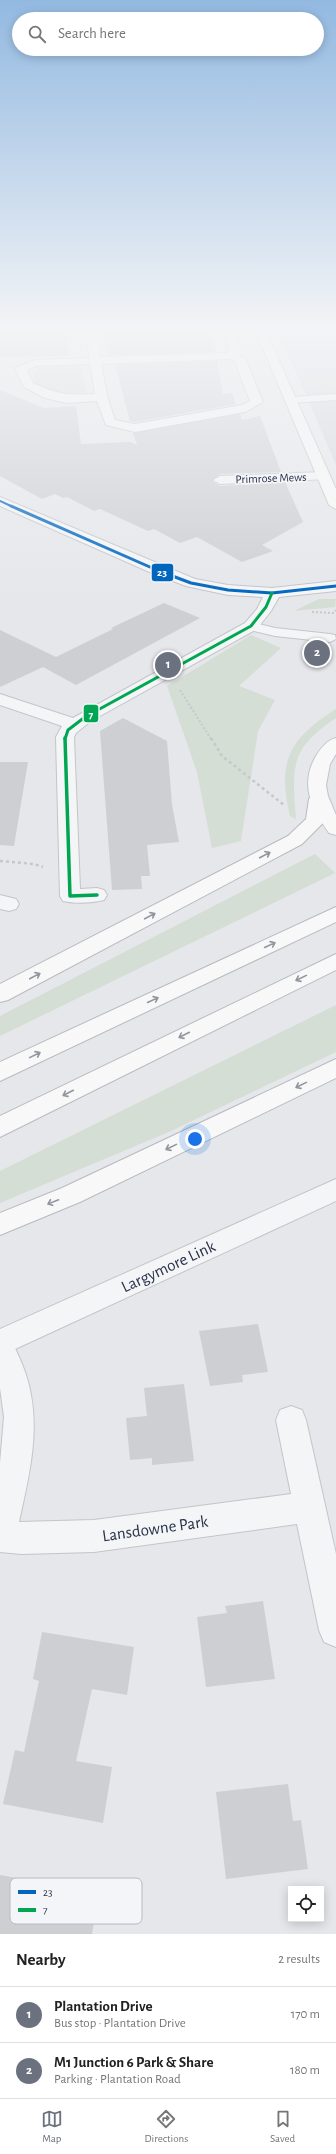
<!DOCTYPE html>
<meta charset="utf-8">
<style>
:root{--surface:#fff;--page:#f6f6f6;--text:#222;--muted:#767676;--line:#e0e0e0;--accent:#6b717f}
body{margin:0;font-family:"Alegreya Sans",sans-serif;background:var(--page);color:var(--text)}
.controls{position:absolute;right:12px;bottom:12px;display:grid;overflow:hidden;border-radius:0px;box-shadow:0 2px 10px #0003}
.controls button{width:36px;height:36px;display:grid;place-items:center;padding:0;border:0;border-bottom:1px solid var(--line);background:var(--surface);color:var(--text);font:20px sans-serif}
.you{position:absolute;left:195px;top:1139px;width:14px;height:14px;margin:-10px;border:3px solid #fff;border-radius:50%;background:#1a73e8;box-shadow:0 0 0 6px #1a73e833}
.badge{display:grid;place-items:center;width:26px;height:26px;border-radius:50%;background:var(--accent);color:#fff;font-size:13px;font-weight:700}
.pin{position:absolute;translate:-50% -50%;border:2px solid #fff;box-shadow:0 1px 4px #0006}
.list{margin:0;padding:0;list-style:none}
h2{display:flex;justify-content:space-between;align-items:center;height:52px;margin:0;padding:0 16px;font-size:17px}
h2 small{font-size:13px;font-weight:400;color:var(--muted)}
.list li{display:grid;grid-template-columns:26px 1fr auto;gap:12px;align-items:center;box-sizing:border-box;height:56px;padding:0 16px;border-top:1px solid var(--line)}
.list b{display:block;font-size:15px;white-space:nowrap}
.list p{margin:0;font-size:13px;white-space:nowrap;color:var(--muted)}
.list em{font-size:13px;font-style:normal;color:var(--muted)}
.icon{flex:none;width:22px;height:22px;fill:none;stroke:currentColor;stroke-width:2;stroke-linecap:round;stroke-linejoin:round}
.map{position:relative;flex:none;width:336px;height:1934px;overflow:hidden}
.search{position:absolute;background:var(--surface);box-shadow:0 2px 10px #0003;left:12px;right:12px;top:12px;height:44px;display:flex;align-items:center;gap:10px;box-sizing:border-box;padding:0 14px;border-radius:22px;color:var(--muted);font-size:15px}
.sheet{height:164px;background:var(--surface)}
nav{display:flex;justify-content:space-around;align-items:center;box-sizing:border-box;height:56px;border-top:1px solid var(--line);background:var(--surface);font-size:11px;color:var(--muted)}
nav a{display:grid;justify-items:center;gap:2px}
nav .on{color:var(--accent)}
.map>svg:first-child{display:block}
.built{fill:#d3d6dd}
.green{fill:#d4ded5}
.building{fill:#cdcfd3}
.lines{fill:none;stroke-linecap:round;stroke-linejoin:round}
.service-casing{stroke:#c3c5c8;stroke-width:2}
.minor-casing{stroke:#c3c5c8;stroke-width:2}
.tertiary-casing{stroke:#c3c5c8;stroke-width:2}
.primary-casing{stroke:#c1c4c8;stroke-width:2}
.motorway-casing{stroke:#b7babf;stroke-width:2}
.path-far1{stroke:#c6c8cd;stroke-width:2;stroke-dasharray:2 2;stroke-linecap:butt}
.path{stroke:#c6c8cd;stroke-width:2.5;stroke-dasharray:3 3;stroke-linecap:butt}
.service{fill:#f4f5f7;fill-rule:evenodd}
.minor{fill:#f4f5f7;fill-rule:evenodd}
.tertiary{fill:#f4f5f7;fill-rule:evenodd}
.primary{fill:#f8f8f8;fill-rule:evenodd}
.motorway{fill:#f8f8f8;fill-rule:evenodd}
.bus-1-far1-casing{stroke:#f3f5f9;stroke-width:3.5}
.bus-1-casing{stroke:#f3f5f9;stroke-width:5}
.bus-2-far1-casing{stroke:#f3f5f9;stroke-width:5}
.bus-2-casing{stroke:#f3f5f9;stroke-width:6}
.bus-1-far1{stroke:#0065bd;stroke-width:2}
.bus-1{stroke:#0065bd;stroke-width:3}
.bus-2-far1{stroke:#00a651;stroke-width:3}
.bus-2{stroke:#00a651;stroke-width:3.5}
.oneway{stroke:#91959e}
.labels{text-anchor:middle;stroke-width:3.5;stroke-linejoin:round;paint-order:stroke}
.far-street-label{font-size:12px;fill:#2a3245;stroke:#f3f5f9}
.near-street-label{font-size:17px;fill:#2a3245;stroke:#f3f5f9}
.key{fill:#f3f5f9;stroke:#b7bac3;stroke-width:1}
.key-label{font-size:11px;fill:#2a3245}
.line-badge{stroke:#f3f5f9;stroke-width:1.5}
.badge-label{font-size:11px;text-anchor:middle;font-weight:bold;fill:#fff}
</style>
<div class="map">
<svg width="336" height="1934" viewBox="0 0 336 1934">
<rect width="100%" height="100%" fill="#e5e7ea"/>
<path class="built" d="M273,327H336V465L298,376Z"/>
<g class="green">
<path d="M77,366L81,368L86,392L59,394L34,383L33,371L40,367Z"/>
<path d="M299,374H336V391L319,392L305,387Z"/>
<path d="M319,599H336L335,607L294,611Z"/>
<path d="M251,635L281,648L239,686L275,700L258,731L241,841L212,848L197,772L167,686Z"/>
<path d="M336,709V718C289,749 292,768 296,819L290,816C277,761 289,739 336,709Z"/>
<path d="M315,854L335,873L0,1036V1016Z"/>
<path d="M336,1005V1052L171,1131L0,1203V1171Z"/>
</g>
<g class="building">
<path d="M110,327H209L210,341H214L216,352L110,355L102,330L110,329Z"/>
<path d="M66,330L69,356L0,357V332Z"/>
<path d="M217,361L223,394L232,393L236,404L135,422L130,421L115,365Z"/>
<path d="M0,390L44,408L76,406L81,444L130,442L137,445L133,433L240,414L242,420L260,416L281,472L220,474L212,481L220,486L285,482L303,522L262,545L273,551L242,562L197,537L180,543L154,529L148,531L100,509L94,511L67,497L63,498L55,494L42,499L0,476Z"/>
<path d="M164,603L200,618L76,685L43,667L0,687V630L56,657L113,629L111,628Z"/>
<path d="M123,718L167,741L172,805L179,842L147,845L150,876H141L142,889L112,890L100,731Z"/>
<path d="M0,762H28L14,846L0,845Z"/>
<path d="M258,1324L268,1372L242,1375L243,1382L210,1386L199,1331Z"/>
<path d="M184,1384L194,1461L152,1465V1458L130,1460L126,1418L147,1416L144,1388Z"/>
<path d="M263,1601L275,1679L206,1687L197,1617L227,1613L225,1606Z"/>
<path d="M42,1632L134,1647L127,1695L92,1689L76,1761L112,1767L103,1823L3,1804L15,1750L24,1752L39,1681L33,1679Z"/>
<path d="M288,1784L293,1821L301,1820L308,1869L226,1879L216,1792Z"/>
<path d="M0,1875L99,1893L92,1934H0Z"/>
</g>
<g class="lines">
<g class="service-casing">
<g id="service">
<path d="M336,394V400L291,403L286,400L291,397Z"/>
<path d="M251,622L275,628L330,634L335,635L336,639L330,642L275,636L246,629L244,626Z"/>
</g>
</g>
<g class="minor-casing">
<g id="minor">
<path d="M87,327H97L100,357L227,353L230,350L223,327H233L242,351L239,355L245,358L263,402L245,412L135,432L106,425L97,401L66,403L45,398L24,387L15,369L17,367L35,360L89,358ZM230,359L234,360L250,401L242,405L135,424L115,420L108,399L101,364ZM90,364L95,394C67,395 59,395 33,383L27,370L37,366Z"/>
<path d="M322,472L329,476L327,479L220,484L213,480L220,476Z"/>
<path d="M0,497L195,579L228,585L272,588L336,581V591L279,597L271,611L257,629L91,721L76,733L74,737L80,889L97,888L104,890L107,895L104,900C92,903 75,904 63,901L60,896L56,737L62,726L0,705V694L73,718L245,623L257,609L263,597L228,595L186,586L154,574L0,506Z"/>
<path d="M0,895L16,899L19,904L16,909L9,911L0,909Z"/>
<path d="M0,1334L10,1338C19,1356 28,1375 31,1395C39,1438 28,1480 19,1522L94,1520L291,1494L276,1420L280,1410L291,1406L302,1410L306,1420L336,1554V1647L324,1642L319,1630L297,1524L94,1552L21,1554L0,1552V1463L4,1417L0,1388Z"/>
</g>
</g>
<g class="tertiary-casing">
<path id="tertiary" d="M336,1179V1201L0,1356V1329Z"/>
</g>
<g class="primary-casing">
<g id="primary">
<path d="M254,327H264L336,489V509L329,505Z"/>
<path d="M336,738V754L330,764L326,785L328,796L336,815V835L329,833C312,809 299,785 316,756C321,748 327,740 336,738Z"/>
</g>
</g>
<g class="motorway-casing">
<g id="motorway">
<path d="M319,793L326,795L329,799L325,821L302,844L8,1000L0,1002V984L288,836L306,819L309,799L312,795Z"/>
<path d="M336,907V922L0,1081V1062Z"/>
<path d="M336,954V970L0,1137V1116Z"/>
<path d="M336,1059V1078L80,1202L0,1235V1213L62,1188Z"/>
</g>
</g>
<g class="path-far1">
<path d="M312,612L334,613L336,610"/>
<path d="M180,690L211,739"/>
</g>
<g class="path">
<path d="M211,738L222,756L284,805"/>
<path d="M0,861L34,864L43,867"/>
</g>
<use href="#service" class="service"/>
<use href="#minor" class="minor"/>
<use href="#tertiary" class="tertiary"/>
<use href="#primary" class="primary"/>
<use href="#motorway" class="motorway"/>
<g class="bus-1-far1-casing">
<path id="bus-1-far1" d="M0,501L13,507"/>
</g>
<g class="bus-1-casing">
<path id="bus-1" d="M11,506L159,571L191,583L228,590L272,593L336,586"/>
</g>
<g class="bus-2-far1-casing">
<path id="bus-2-far1" d="M65,739L68,730L85,717L251,626L266,607L272,593"/>
</g>
<g class="bus-2-casing">
<path id="bus-2" d="M65,738L70,896L97,895"/>
</g>
<use href="#bus-1-far1" class="bus-1-far1"/>
<use href="#bus-1" class="bus-1"/>
<use href="#bus-2-far1" class="bus-2-far1"/>
<use href="#bus-2" class="bus-2"/>
</g>
<defs><path id="oneway-shaft" d="M-6 0H5M1.5-3L5.5 0L1.5 3" fill="none" stroke-width="1.6" stroke-linecap="round" stroke-linejoin="round"/></defs>
<g class="oneway">
<use href="#oneway-shaft" transform="translate(265 855) rotate(-28)"/>
<use href="#oneway-shaft" transform="translate(150 916) rotate(-28)"/>
<use href="#oneway-shaft" transform="translate(270 945) rotate(-25)"/>
<use href="#oneway-shaft" transform="translate(35 976) rotate(-28)"/>
<use href="#oneway-shaft" transform="translate(301 978) rotate(154)"/>
<use href="#oneway-shaft" transform="translate(153 1000) rotate(-25)"/>
<use href="#oneway-shaft" transform="translate(184 1035) rotate(153)"/>
<use href="#oneway-shaft" transform="translate(35 1055) rotate(-26)"/>
<use href="#oneway-shaft" transform="translate(301 1085) rotate(154)"/>
<use href="#oneway-shaft" transform="translate(68 1093) rotate(153)"/>
<use href="#oneway-shaft" transform="translate(171 1147) rotate(154)"/>
<use href="#oneway-shaft" transform="translate(53 1202) rotate(158)"/>
</g>
<linearGradient id="sky" x2="0" y2="1"><stop stop-color="#93b9e1"/><stop offset="0.55" stop-color="#f3f4f6"/><stop offset="1" stop-color="#f3f4f6" stop-opacity="0"/></linearGradient>
<rect width="336" height="598" fill="url(#sky)"/>
<g class="labels">
<g class="far-street-label">
<text transform="translate(271 478) rotate(-2)" y="4">Primrose Mews</text>
</g>
<g class="near-street-label">
<text transform="translate(168 1266) rotate(-25)" y="6">Largymore Link</text>
<text transform="translate(155 1528) rotate(-8)" y="6">Lansdowne Park</text>
</g>
</g>
<rect x="10" y="1878" width="132" height="46" rx="6" class="key"/>
<rect x="18" y="1890" width="18" height="4" fill="#0065bd"/>
<rect x="18" y="1908" width="18" height="4" fill="#00a651"/>
<g class="key-label">
<text x="43" y="1896">23</text>
<text x="43" y="1914">7</text>
</g>
<g class="line-badge">
<rect x="151" y="563" width="23" height="19" rx="4" fill="#0065bd"/>
<rect x="83" y="704" width="16" height="19" rx="4" fill="#00a651"/>
</g>
<g class="badge-label">
<text x="162" y="576">23</text>
<text x="91" y="718">7</text>
</g>
</svg>
<div class="controls">
<button><svg class="icon" aria-label="locate" viewBox="0 0 24 24"><circle cx="12" cy="12" r="6"/><path d="M12 2v4M12 18v4M2 12h4M18 12h4"/></svg></button>
</div>
<div class="you"></div>
<div class="pin badge" style="left:168px;top:665px">1</div>
<div class="pin badge" style="left:317px;top:653px">2</div>
<div class="search"><svg class="icon" aria-label="search" viewBox="0 0 24 24"><circle cx="10" cy="10" r="6"/><path d="M15 15l6 6"/></svg>Search here</div>
</div>
<section class="sheet">
<h2>Nearby<small>2 results</small></h2>
<ul class="list">
<li><span class="badge">1</span><div><b>Plantation Drive</b><p>Bus stop · Plantation Drive</p></div><em>170 m</em></li>
<li><span class="badge">2</span><div><b>M1 Junction 6 Park &amp; Share</b><p>Parking · Plantation Road</p></div><em>180 m</em></li>
</ul>
</section>
<nav>
<a class="on"><svg class="icon" aria-label="map" viewBox="0 0 24 24"><path d="M3 6l6-2 6 2 6-2v14l-6 2-6-2-6 2zM9 4v14M15 6v14"/></svg>Map</a>
<a><svg class="icon" aria-label="directions" viewBox="0 0 24 24"><path d="M12 3l9 9-9 9-9-9zM9 14v-3h6M13 9l2 2-2 2"/></svg>Directions</a>
<a><svg class="icon" aria-label="saved" viewBox="0 0 24 24"><path d="M7 4h10v16l-5-4-5 4z"/></svg>Saved</a>
</nav>
